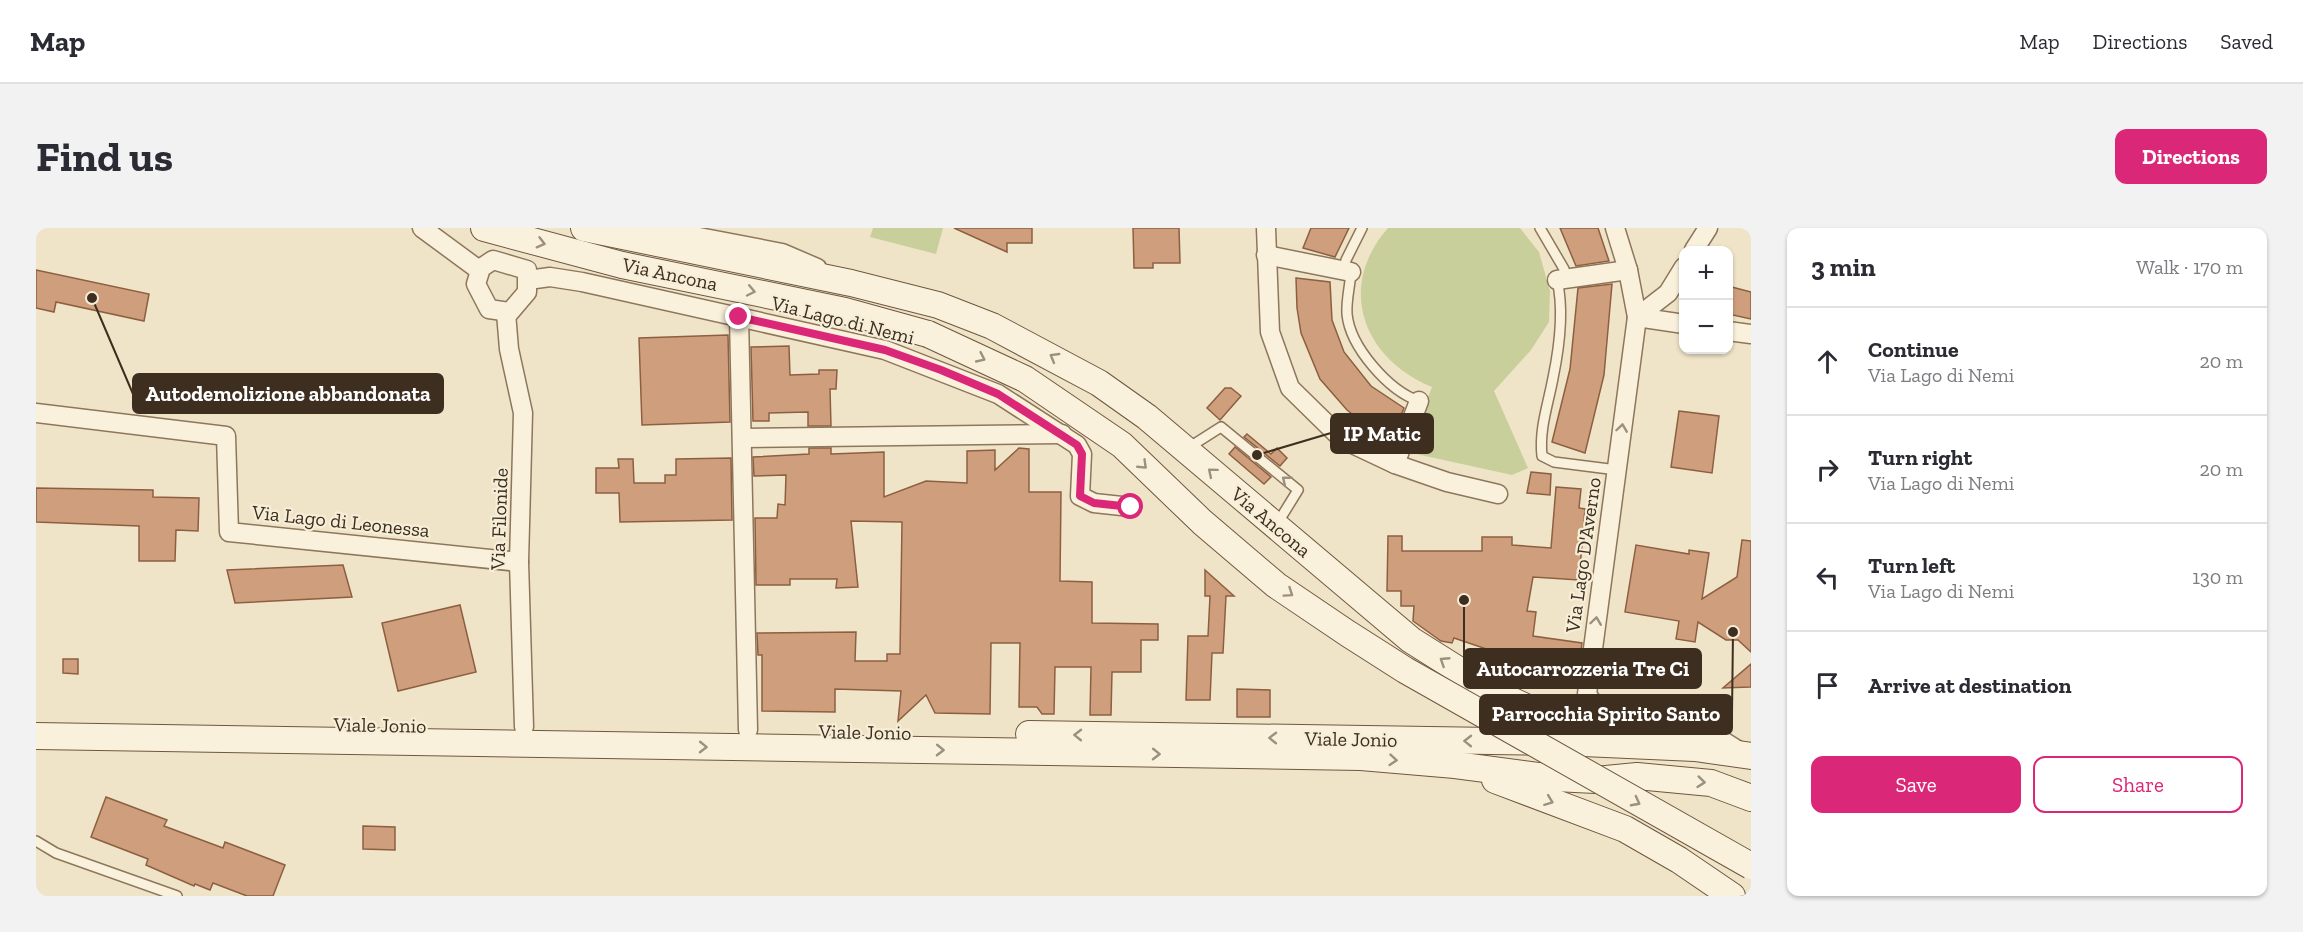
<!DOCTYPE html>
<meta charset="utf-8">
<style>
:root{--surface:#fff;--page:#f2f2f3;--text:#2b2b33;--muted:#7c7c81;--line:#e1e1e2;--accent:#db2777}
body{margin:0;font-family:"Zilla Slab",serif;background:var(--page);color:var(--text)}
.controls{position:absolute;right:18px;top:18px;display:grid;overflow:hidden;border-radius:12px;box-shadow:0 2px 4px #0004}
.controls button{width:54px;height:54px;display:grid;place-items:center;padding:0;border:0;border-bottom:2px solid var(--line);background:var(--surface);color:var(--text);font:30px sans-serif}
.stop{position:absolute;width:18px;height:18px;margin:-14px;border:4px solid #db2777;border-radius:50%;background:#fff}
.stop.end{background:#db2777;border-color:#fff;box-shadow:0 2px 6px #0008}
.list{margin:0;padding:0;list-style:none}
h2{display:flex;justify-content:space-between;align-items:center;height:78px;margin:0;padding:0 24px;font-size:26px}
h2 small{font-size:20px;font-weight:400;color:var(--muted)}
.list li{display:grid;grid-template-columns:39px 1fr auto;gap:18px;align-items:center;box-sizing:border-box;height:108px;padding:0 24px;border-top:2px solid var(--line)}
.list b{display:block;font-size:22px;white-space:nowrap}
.list p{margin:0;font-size:20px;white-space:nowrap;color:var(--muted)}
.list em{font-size:20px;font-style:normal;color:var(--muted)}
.actions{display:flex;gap:12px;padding:18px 24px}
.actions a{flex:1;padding:14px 0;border:2px solid var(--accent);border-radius:12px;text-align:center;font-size:21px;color:var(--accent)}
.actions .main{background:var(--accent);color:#fff}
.icon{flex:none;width:33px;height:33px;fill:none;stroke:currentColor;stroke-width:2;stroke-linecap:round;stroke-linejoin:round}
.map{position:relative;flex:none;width:1715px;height:668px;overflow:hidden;border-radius:12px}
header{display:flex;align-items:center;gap:36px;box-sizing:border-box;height:84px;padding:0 30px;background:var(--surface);border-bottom:2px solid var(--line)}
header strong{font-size:28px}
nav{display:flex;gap:33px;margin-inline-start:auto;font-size:21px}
.intro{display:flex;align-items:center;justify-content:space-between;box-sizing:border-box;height:144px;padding:0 36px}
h1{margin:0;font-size:42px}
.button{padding:15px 27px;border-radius:12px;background:var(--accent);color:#fff;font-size:21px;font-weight:700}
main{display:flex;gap:36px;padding:0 36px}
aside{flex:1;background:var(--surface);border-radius:12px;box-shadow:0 2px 4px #0004}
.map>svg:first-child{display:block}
.green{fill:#c9cf9b}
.building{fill:#cf9f7d;stroke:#8d5f41;stroke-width:1.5}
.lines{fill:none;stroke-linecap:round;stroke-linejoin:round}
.lane-casing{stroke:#8d765c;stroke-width:12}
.street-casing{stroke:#8d765c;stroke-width:21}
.secondary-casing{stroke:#6f573f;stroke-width:28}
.lane{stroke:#faf1dc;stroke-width:9}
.street{stroke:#faf1dc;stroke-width:18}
.secondary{stroke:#faf1dc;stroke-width:26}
.secondary-bridge-casing{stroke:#6f573f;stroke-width:28;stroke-linecap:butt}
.secondary-bridge{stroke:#faf1dc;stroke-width:26}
.oneway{stroke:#9c907e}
.route{stroke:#db2777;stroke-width:8}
.labels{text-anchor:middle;stroke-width:4.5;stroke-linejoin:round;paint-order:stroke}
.street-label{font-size:20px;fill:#3d2e20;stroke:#f7eed8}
.leader{fill:none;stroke:#3d2e20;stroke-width:2}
.callout-dot{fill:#3d2e20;stroke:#f7eed8;stroke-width:2}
.callout{fill:#3d2e20;stroke:#3d2e20;stroke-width:2}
.callout-label{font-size:21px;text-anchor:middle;font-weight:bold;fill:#fff}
</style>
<header>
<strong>Map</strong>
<nav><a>Map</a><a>Directions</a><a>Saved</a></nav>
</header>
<div class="intro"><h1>Find us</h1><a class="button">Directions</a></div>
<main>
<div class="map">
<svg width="1715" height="668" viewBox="0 0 1715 668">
<rect width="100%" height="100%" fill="#f0e4c8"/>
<g class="green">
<path d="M837,0H907L900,26L834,9Z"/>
<path d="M1352,0H1484L1503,24L1514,63L1513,94L1495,122L1458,163L1492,240L1476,247L1371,224L1396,159C1327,131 1300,59 1352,0Z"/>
</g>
<g class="building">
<path d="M918,0H996V15H971V24Z"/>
<path d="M1097,0H1143L1144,35H1117V40H1098Z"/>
<path d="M1275,0H1313L1299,29L1267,20Z"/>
<path d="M1524,0H1562L1573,33L1540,38Z"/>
<path d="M0,42L113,66L108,93L20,74L18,84L0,80Z"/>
<path d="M1260,50L1294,54L1296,92L1308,124L1335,158L1368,180L1355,211L1331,198L1311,182L1284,151L1265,105L1261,80Z"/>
<path d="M1576,56L1568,147L1549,225L1516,214L1534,141L1542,60Z"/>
<path d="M1692,58L1715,64V91L1692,86Z"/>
<path d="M692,107L694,194L606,197L603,110Z"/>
<path d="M753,118L754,147L783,146V142H801L800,161H794L795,198H772V184L733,185V193H717L715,119Z"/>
<path d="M1189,160H1195L1205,168L1184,192L1171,180Z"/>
<path d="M1643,183L1683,188L1676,245L1635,239Z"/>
<path d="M1211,206L1235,226L1241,220L1251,230L1244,238L1208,209Z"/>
<path d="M1199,219L1235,249L1228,256L1193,226Z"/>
<path d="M773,220H795V226L848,224V269L890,253L931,255V223L959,222V242L983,220L993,221V264H1025L1024,353L1056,354V395L1122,396V412H1105V444H1076L1075,487H1054L1055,439H1019L1018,486H1006L1001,479H983L984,415H955L954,486L899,485L890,467L862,493L865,463L799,461V484L726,483V427H722L721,405L820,404L819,433H851V426H864L866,294L815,293L822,359L800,360L801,351H754V357H720L719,290H741L742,276L749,277L750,247L718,248L717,229L773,226Z"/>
<path d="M695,230L696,292L584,294L583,265H560V240H583L582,231H597L598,255H629V247H640V231Z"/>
<path d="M1495,244L1515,246L1514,267L1491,265Z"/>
<path d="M1520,259L1545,261L1543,280L1549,281L1543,352L1497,349L1491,383L1500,384L1497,408L1546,415L1541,453L1514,449L1517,428L1489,425L1486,442L1470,433L1471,428L1418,410L1416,415L1405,413L1377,393L1378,378H1365V363H1351L1352,308H1366V323H1446V309H1476V317L1515,320Z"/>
<path d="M0,260L117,262V269L163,270L162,303L140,302L139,333H103V298L0,294Z"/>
<path d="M1706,312L1715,313V424L1702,412H1690L1662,394L1659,414L1640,411L1643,393L1589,384L1600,317L1653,326V322L1673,325L1666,371L1701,349Z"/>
<path d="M307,337L316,369L199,375L191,342Z"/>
<path d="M1169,342L1198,368H1190L1187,425H1176L1174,472H1150L1152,408H1172L1174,368H1169Z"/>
<path d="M424,377L440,444L362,463L346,395Z"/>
<path d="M27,431H42V446L27,445Z"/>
<path d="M1715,436V459L1687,460Z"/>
<path d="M1201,461L1234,462V489H1201Z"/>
<path d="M70,569L131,592L128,598L187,620L189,614L249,637L237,668H211L177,655L174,662L159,656L158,658L110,637L112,631L55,609Z"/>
<path d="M327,598L359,599V622L327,621Z"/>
</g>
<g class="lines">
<g class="lane-casing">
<g id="lane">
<path d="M1504,0L1528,41L1531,51"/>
<path d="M1308,43L1310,32L1326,0"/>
<path d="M1315,44C1314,58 1310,73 1311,86C1314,119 1353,163 1383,173"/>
<path d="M1521,52C1528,81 1523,121 1517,150C1512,177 1503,201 1506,228L1518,234L1581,242"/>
<path d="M1152,220L1185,199L1262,262L1241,296"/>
<path d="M0,613L20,625L141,668"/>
</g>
</g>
<g class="street-casing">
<g id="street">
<path d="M386,0L443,42"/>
<path d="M616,0L746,25L781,40"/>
<path d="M1230,0L1234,104L1254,160L1306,211L1359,236L1411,254L1462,266"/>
<path d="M1579,0L1592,42L1601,89L1551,466L1560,480L1679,508L1703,523"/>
<path d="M1658,22L1672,0"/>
<path d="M1230,27L1315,44"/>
<path d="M457,32L491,42V64L474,84L453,81L440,56L445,40Z"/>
<path d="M492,52L514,49L546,54L849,122L962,166L1041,217L1046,226L1044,268L1058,275L1095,279"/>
<path d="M1521,52L1592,42"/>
<path d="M470,85L473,121L487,185L483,334L488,499"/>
<path d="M703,89L712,502"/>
<path d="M1601,89L1632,65L1648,39"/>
<path d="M1601,89L1648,96"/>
<path d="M1692,103L1715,106"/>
<path d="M0,185L190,208L193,304L483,334"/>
<path d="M707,210L1026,206"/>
<path d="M1359,236L1383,173"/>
</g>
</g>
<g class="secondary-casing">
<g id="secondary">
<path d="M448,0L586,37L809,83L892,106"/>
<path d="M548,0L815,55L902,77L956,98L1063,155L1111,189L1375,412L1456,463L1500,484L1594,505"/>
<path d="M993,506L1525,514L1659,520L1715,528"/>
<path d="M0,508L1325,529L1419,537L1518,550L1560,552L1601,548L1675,555L1715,570"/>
<path d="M1459,552L1589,601L1643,632L1696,668"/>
</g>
</g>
<use href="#lane" class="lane"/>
<use href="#street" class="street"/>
<use href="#secondary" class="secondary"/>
<g class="secondary-bridge-casing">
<path id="secondary-bridge" d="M892,106L989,151L1086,217L1166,294L1240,357L1311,405L1369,442L1715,638"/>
</g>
<use href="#secondary-bridge" class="secondary-bridge"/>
</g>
<defs><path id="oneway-chevron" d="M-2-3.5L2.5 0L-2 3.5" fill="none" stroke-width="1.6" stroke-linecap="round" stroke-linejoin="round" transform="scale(1.5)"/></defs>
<g class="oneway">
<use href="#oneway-chevron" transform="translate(505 15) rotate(15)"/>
<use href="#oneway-chevron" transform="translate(715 63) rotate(12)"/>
<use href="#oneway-chevron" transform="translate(1018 129) rotate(-150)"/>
<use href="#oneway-chevron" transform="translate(945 130) rotate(25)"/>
<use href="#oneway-chevron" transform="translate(1586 200) rotate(-82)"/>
<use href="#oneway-chevron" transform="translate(1107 237) rotate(44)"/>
<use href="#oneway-chevron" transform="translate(1176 244) rotate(-140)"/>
<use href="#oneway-chevron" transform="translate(1250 252) rotate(-141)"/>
<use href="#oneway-chevron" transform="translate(1253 365) rotate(34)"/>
<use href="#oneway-chevron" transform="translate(1560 393) rotate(-82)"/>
<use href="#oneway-chevron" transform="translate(1408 433) rotate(-147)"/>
<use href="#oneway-chevron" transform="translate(1042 507) rotate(-179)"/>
<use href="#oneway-chevron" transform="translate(1237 510) rotate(-179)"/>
<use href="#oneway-chevron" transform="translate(1432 513) rotate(-179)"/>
<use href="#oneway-chevron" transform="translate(667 519) rotate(1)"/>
<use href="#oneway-chevron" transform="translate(904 522) rotate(1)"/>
<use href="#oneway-chevron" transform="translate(1120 526) rotate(1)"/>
<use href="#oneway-chevron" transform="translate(1357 532) rotate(5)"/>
<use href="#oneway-chevron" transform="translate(1665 554) rotate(6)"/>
<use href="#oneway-chevron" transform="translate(1513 573) rotate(21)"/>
<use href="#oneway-chevron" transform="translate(1600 574) rotate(28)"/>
</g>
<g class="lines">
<path class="route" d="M703,89L849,122L905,142L962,166L1041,217L1046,226L1044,268L1058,275L1095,279"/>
</g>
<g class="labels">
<g class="street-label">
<text transform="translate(634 46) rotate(12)" y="7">Via Ancona</text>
<text transform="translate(807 92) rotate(14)" y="7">Via Lago di Nemi</text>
<text transform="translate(463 291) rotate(-88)" y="7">Via Filonide</text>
<text transform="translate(305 293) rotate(6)" y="7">Via Lago di Leonessa</text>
<text transform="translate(1235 294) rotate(40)" y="7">Via Ancona</text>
<text transform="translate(1547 327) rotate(-82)" y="7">Via Lago D'Averno</text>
<text transform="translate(344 497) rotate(1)" y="7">Viale Jonio</text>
<text transform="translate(829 504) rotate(1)" y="7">Viale Jonio</text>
<text transform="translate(1315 511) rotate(1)" y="7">Viale Jonio</text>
</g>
</g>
<path class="leader" d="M56 70L97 166M1221 227L1295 205M1428 372L1428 440M1697 404L1696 486"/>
<g class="callout-dot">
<circle cx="56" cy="70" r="6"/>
<circle cx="1221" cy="227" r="6"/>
<circle cx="1428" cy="372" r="6"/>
<circle cx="1697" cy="404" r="6"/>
</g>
<g class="callout">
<rect x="97" y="146" width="310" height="39" rx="6"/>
<rect x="1295" y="186" width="102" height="39" rx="6"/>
<rect x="1428" y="421" width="237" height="39" rx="6"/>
<rect x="1444" y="467" width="252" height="39" rx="6"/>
</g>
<g class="callout-label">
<text x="252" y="173">Autodemolizione abbandonata</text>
<text x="1346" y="213">IP Matic</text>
<text x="1547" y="448">Autocarrozzeria Tre Ci</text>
<text x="1570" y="493">Parrocchia Spirito Santo</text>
</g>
</svg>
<div class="controls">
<button>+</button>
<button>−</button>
</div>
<div class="stop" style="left:1095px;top:279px"></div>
<div class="stop end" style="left:703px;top:89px"></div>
</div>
<aside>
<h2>3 min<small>Walk · 170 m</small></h2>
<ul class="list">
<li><svg class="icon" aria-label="ahead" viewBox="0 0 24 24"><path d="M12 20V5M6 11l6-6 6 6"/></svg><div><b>Continue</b><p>Via Lago di Nemi</p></div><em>20 m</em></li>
<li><svg class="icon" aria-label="right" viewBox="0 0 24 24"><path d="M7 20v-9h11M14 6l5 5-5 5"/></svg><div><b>Turn right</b><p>Via Lago di Nemi</p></div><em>20 m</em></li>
<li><svg class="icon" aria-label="left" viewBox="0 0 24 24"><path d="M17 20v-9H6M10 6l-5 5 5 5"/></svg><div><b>Turn left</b><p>Via Lago di Nemi</p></div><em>130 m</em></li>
<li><svg class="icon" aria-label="arrive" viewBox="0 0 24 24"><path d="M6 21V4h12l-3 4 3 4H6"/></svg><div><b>Arrive at destination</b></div></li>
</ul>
<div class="actions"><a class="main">Save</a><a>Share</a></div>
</aside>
</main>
